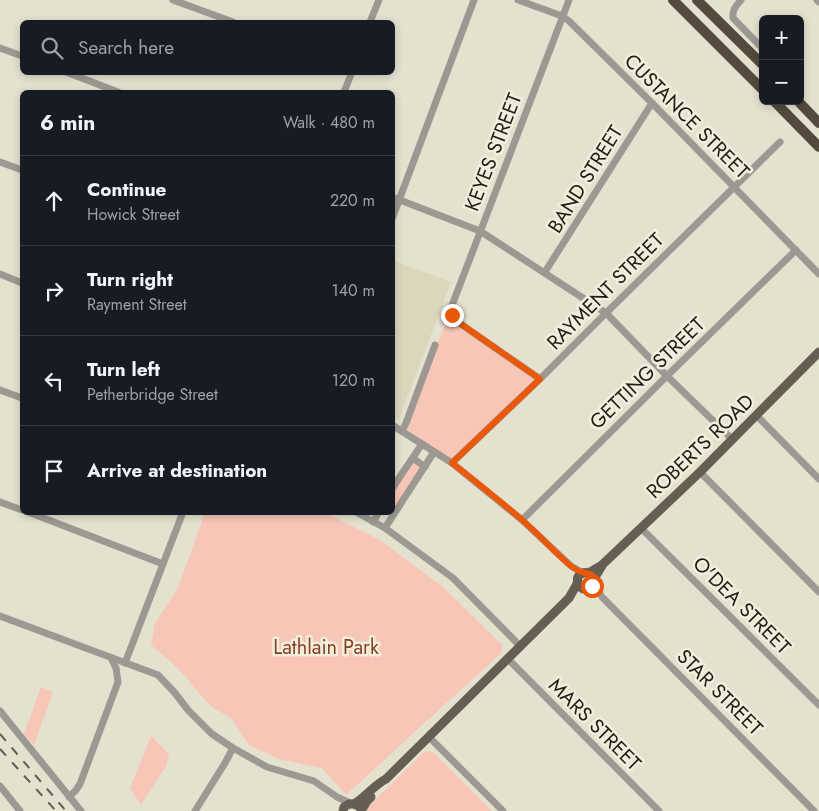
<!DOCTYPE html>
<meta charset="utf-8">
<style>
:root{--surface:#171b24;--page:#242831;--text:#f1f3f6;--muted:#9ea1a6;--line:#363941}
body{margin:0;font-family:Jost,sans-serif;background:var(--page);color:var(--text)}
.controls{position:absolute;right:15px;top:15px;display:grid;overflow:hidden;border-radius:8px;box-shadow:0 2px 8px #0003}
.controls button{width:45px;height:45px;display:grid;place-items:center;padding:0;border:0;border-bottom:1px solid var(--line);background:var(--surface);color:var(--text);font:25px sans-serif}
.stop{position:absolute;width:15px;height:15px;margin:-11px;border:4px solid #ea580c;border-radius:50%;background:#fff}
.stop.end{background:#ea580c;border-color:#fff;box-shadow:0 1px 5px #0008}
.list{margin:0;padding:0;list-style:none}
h2{display:flex;justify-content:space-between;align-items:center;height:65px;margin:0;padding:0 20px;font-size:21px}
h2 small{font-size:16px;font-weight:400;color:var(--muted)}
.list li{display:grid;grid-template-columns:32px 1fr auto;gap:15px;align-items:center;box-sizing:border-box;height:90px;padding:0 20px;border-top:1px solid var(--line)}
.list b{display:block;font-size:19px;white-space:nowrap}
.list p{margin:0;font-size:16px;white-space:nowrap;color:var(--muted)}
.list em{font-size:16px;font-style:normal;color:var(--muted)}
.icon{flex:none;width:28px;height:28px;fill:none;stroke:currentColor;stroke-width:2;stroke-linecap:round;stroke-linejoin:round}
.map{position:relative;flex:none;width:819px;height:811px;overflow:hidden}
.search{position:absolute;background:var(--surface);box-shadow:0 2px 8px #0003;left:20px;top:20px;width:375px;height:55px;display:flex;align-items:center;gap:12px;box-sizing:border-box;padding:0 18px;border-radius:8px;color:var(--muted);font-size:19px}
.panel{position:absolute;background:var(--surface);box-shadow:0 2px 8px #0003;left:20px;top:90px;width:375px;height:425px;border-radius:8px}
.map>svg:first-child{display:block}
.built{fill:#dbd7bd}
.green{fill:#f7c6b6}
.lines{fill:none;stroke-linecap:round;stroke-linejoin:round}
.minor{stroke:#9e9892;stroke-width:7}
.major{stroke:#675e53;stroke-width:9}
.highway{stroke:#54493d;stroke-width:10}
.rail{stroke:#5f5d52;stroke-width:2;stroke-dasharray:9 9;stroke-linecap:butt}
.route{stroke:#ea580c;stroke-width:6}
.labels{text-anchor:middle;stroke-width:5;stroke-linejoin:round;paint-order:stroke}
.street-label{font-size:20px;fill:#1e1d16;stroke:#f1eedc}
.park-label{font-size:20px;fill:#883f27;stroke:#f1eedc}
</style>
<div class="map">
<svg width="819" height="811" viewBox="0 0 819 811">
<rect width="100%" height="100%" fill="#e4e1cf"/>
<path class="built" d="M392,260L451,282L399,419L392,416Z"/>
<g class="green">
<path d="M447,320L540,379L452,463L404,427Z"/>
<path d="M413,458L425,467L393,512L392,491Z"/>
<path d="M205,513H326L378,539L442,586L502,645L501,653L346,795L322,768L279,759L249,745L231,718L212,707L197,691L185,676L171,662L151,645L155,623L178,588Z"/>
<path d="M41,687L53,692L34,745L24,734Z"/>
<path d="M151,736L169,754L166,766L141,805L130,788Z"/>
<path d="M425,751L433,752L492,811H367V808Z"/>
</g>
<g class="lines">
<g class="minor">
<path d="M173,0L233,22"/>
<path d="M518,0L562,16L569,21L652,103L819,274"/>
<path d="M741,0C736,6 732,10 733,18L763,49"/>
<path d="M817,0L819,2"/>
<path d="M370,22L379,0"/>
<path d="M0,48L22,56"/>
<path d="M66,72L118,92"/>
<path d="M344,92L352,72"/>
<path d="M0,162L22,170"/>
<path d="M392,197L480,231L606,313L667,376L732,439"/>
<path d="M392,219L474,0"/>
<path d="M545,272L652,103"/>
<path d="M0,274L22,283"/>
<path d="M540,379L455,320L451,315V308L569,0"/>
<path d="M0,390L22,398"/>
<path d="M757,416L819,479"/>
<path d="M392,425L452,463L522,520L571,566L583,573"/>
<path d="M402,431L406,423L435,345"/>
<path d="M413,458L425,467"/>
<path d="M452,463L540,379L606,313L780,142"/>
<path d="M700,472L819,592"/>
<path d="M392,489L399,478L422,444"/>
<path d="M0,502L22,510"/>
<path d="M28,512L163,564"/>
<path d="M356,512L385,528L453,578L521,647"/>
<path d="M522,520L673,370L796,250"/>
<path d="M373,522L379,512"/>
<path d="M385,528L434,452"/>
<path d="M641,528L819,705"/>
<path d="M594,584L602,597L814,811"/>
<path d="M0,616L158,675L175,693L188,710L212,734L233,748L267,767L314,781L337,797L350,803"/>
<path d="M508,659L659,811"/>
<path d="M125,663L183,512"/>
<path d="M0,711L81,811"/>
<path d="M429,737L503,811"/>
<path d="M0,786L20,811"/>
<path d="M69,797L76,790L80,784L118,682L116,668L111,658"/>
<path d="M195,811L225,763L233,748"/>
</g>
<g class="major">
<path d="M588,573L593,576L594,584L588,589H583C577,585 574,576 583,573C585,572 586,573 587,573C592,572 598,567 602,565"/>
<path d="M594,579L603,564L700,472L819,352"/>
<path d="M354,804C366,797 374,785 386,779L569,598L577,584"/>
<path d="M343,811L344,807L349,804H355L358,806"/>
<path d="M361,811L367,801L371,797"/>
</g>
<g class="highway">
<path d="M673,0L763,90"/>
<path d="M697,0L763,65"/>
<path d="M774,101L819,147"/>
<path d="M798,101L819,123"/>
</g>
<g class="rail">
<path d="M0,734L66,811"/>
<path d="M0,749L56,811"/>
</g>
</g>
<g class="lines">
<path class="route" d="M452,315L455,320L540,379L452,463C476,482 499,500 521,519C536,532 549,546 563,559C568,564 574,570 582,572C589,575 598,573 592,586"/>
</g>
<g class="labels">
<g class="street-label">
<text transform="translate(687 116) rotate(45)" y="7">CUSTANCE STREET</text>
<text transform="translate(493 152) rotate(-69)" y="7">KEYES STREET</text>
<text transform="translate(585 179) rotate(-58)" y="7">BAND STREET</text>
<text transform="translate(605 291) rotate(-45)" y="7">RAYMENT STREET</text>
<text transform="translate(647 373) rotate(-44)" y="7">GETTING STREET</text>
<text transform="translate(700 446) rotate(-44)" y="7">ROBERTS ROAD</text>
<text transform="translate(742 605) rotate(45)" y="7">O'DEA STREET</text>
<text transform="translate(720 692) rotate(45)" y="7">STAR STREET</text>
<text transform="translate(595 724) rotate(45)" y="7">MARS STREET</text>
</g>
<g class="park-label">
<text x="326" y="654">Lathlain Park</text>
</g>
</g>
</svg>
<div class="controls">
<button>+</button>
<button>−</button>
</div>
<div class="stop" style="left:592px;top:586px"></div>
<div class="stop end" style="left:452px;top:315px"></div>
<div class="search"><svg class="icon" aria-label="search" viewBox="0 0 24 24"><circle cx="10" cy="10" r="6"/><path d="M15 15l6 6"/></svg>Search here</div>
<section class="panel">
<h2>6 min<small>Walk · 480 m</small></h2>
<ul class="list">
<li><svg class="icon" aria-label="ahead" viewBox="0 0 24 24"><path d="M12 20V5M6 11l6-6 6 6"/></svg><div><b>Continue</b><p>Howick Street</p></div><em>220 m</em></li>
<li><svg class="icon" aria-label="right" viewBox="0 0 24 24"><path d="M7 20v-9h11M14 6l5 5-5 5"/></svg><div><b>Turn right</b><p>Rayment Street</p></div><em>140 m</em></li>
<li><svg class="icon" aria-label="left" viewBox="0 0 24 24"><path d="M17 20v-9H6M10 6l-5 5 5 5"/></svg><div><b>Turn left</b><p>Petherbridge Street</p></div><em>120 m</em></li>
<li><svg class="icon" aria-label="arrive" viewBox="0 0 24 24"><path d="M6 21V4h12l-3 4 3 4H6"/></svg><div><b>Arrive at destination</b></div></li>
</ul>
</section>
</div>
